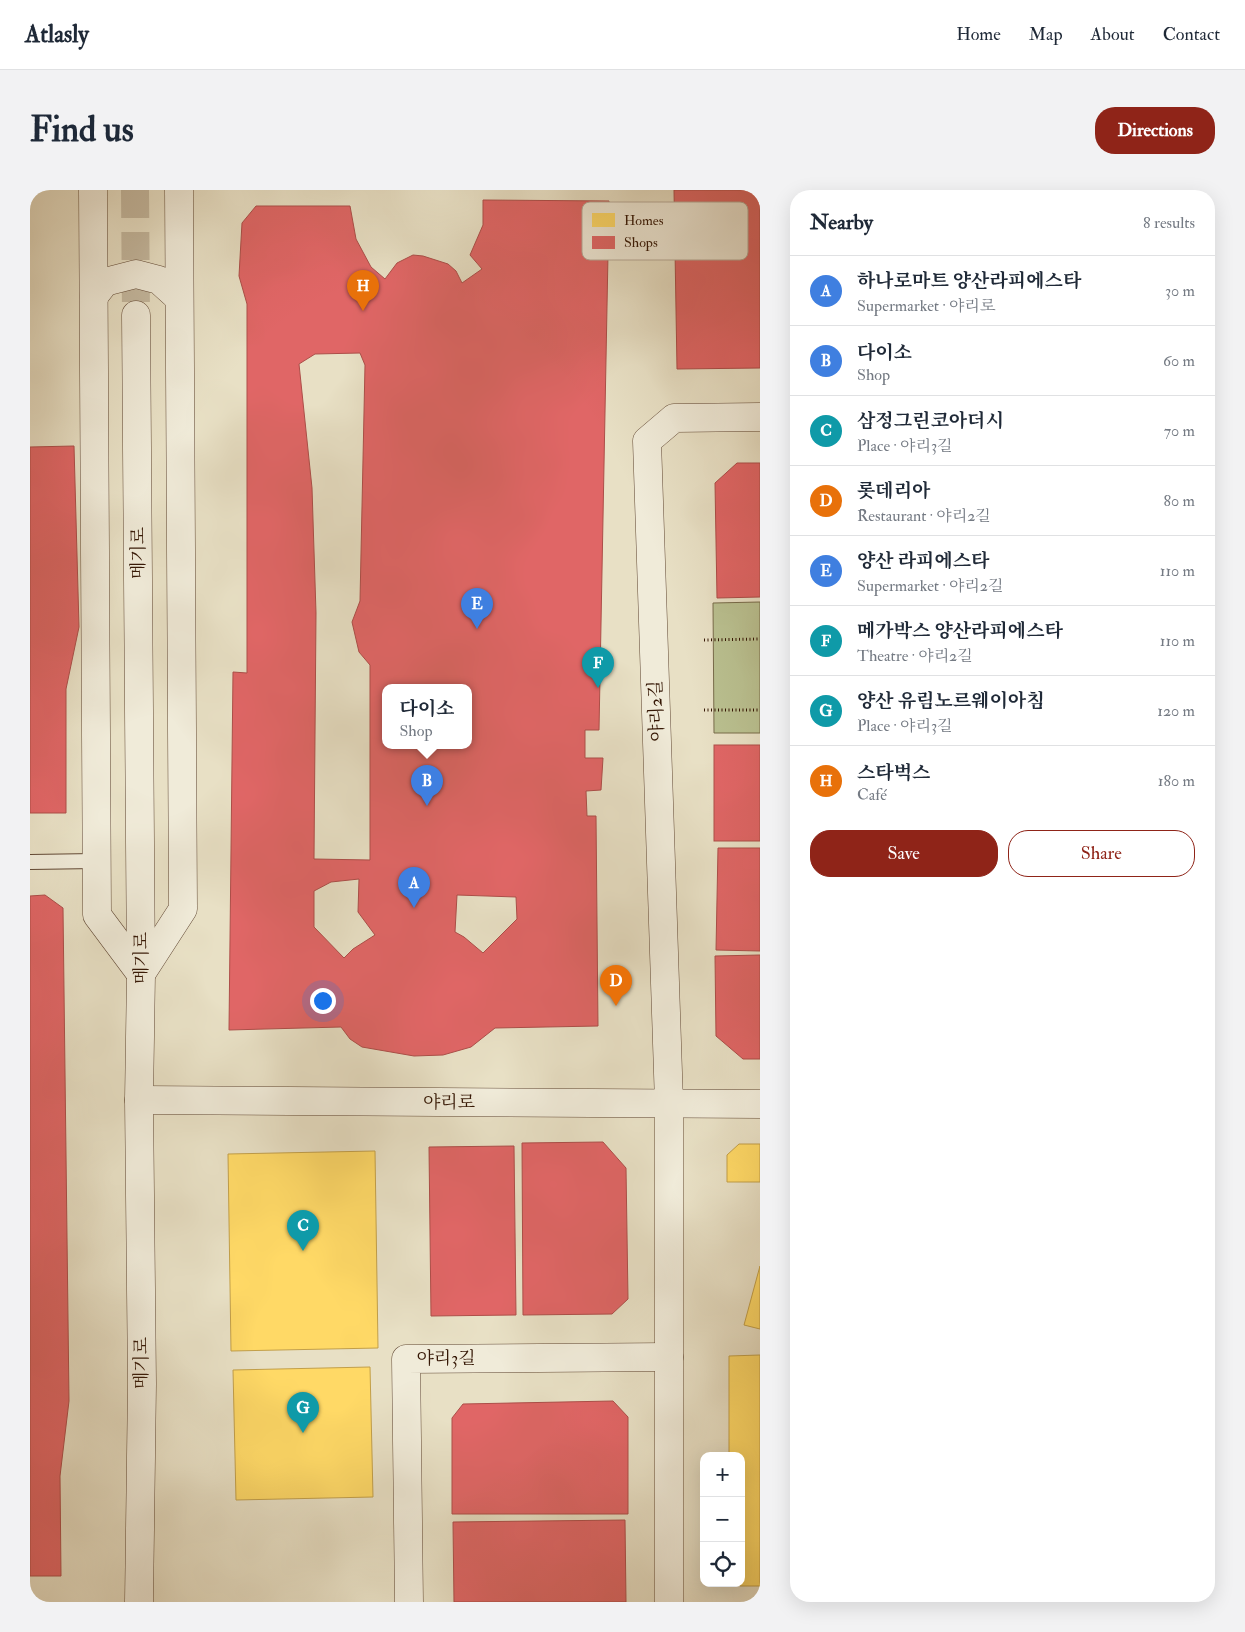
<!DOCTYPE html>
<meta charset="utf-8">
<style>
:root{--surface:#fff;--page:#f2f2f3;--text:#1f2937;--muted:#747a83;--line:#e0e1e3;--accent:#8f2418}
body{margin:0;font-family:"IM FELL Double Pica","Noto Serif KR",serif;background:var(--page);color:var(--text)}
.controls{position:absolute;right:15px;bottom:15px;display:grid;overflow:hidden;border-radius:10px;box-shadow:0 5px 20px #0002}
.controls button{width:45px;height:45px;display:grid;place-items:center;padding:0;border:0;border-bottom:1px solid var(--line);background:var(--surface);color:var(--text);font:25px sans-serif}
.you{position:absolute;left:292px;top:810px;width:18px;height:18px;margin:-12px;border:4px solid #fff;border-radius:50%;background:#1a73e8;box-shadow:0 0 0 8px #1a73e833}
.badge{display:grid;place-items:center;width:32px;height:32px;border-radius:50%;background:var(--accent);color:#fff;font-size:16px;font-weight:700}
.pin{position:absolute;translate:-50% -41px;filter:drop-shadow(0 1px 2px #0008)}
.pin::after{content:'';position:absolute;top:26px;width:18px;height:15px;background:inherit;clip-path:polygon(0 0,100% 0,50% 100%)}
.popup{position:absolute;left:352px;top:494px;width:90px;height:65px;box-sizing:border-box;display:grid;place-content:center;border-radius:10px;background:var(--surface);filter:drop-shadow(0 1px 4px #0005);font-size:16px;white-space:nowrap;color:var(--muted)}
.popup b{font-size:19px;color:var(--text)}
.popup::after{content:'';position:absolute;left:50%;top:100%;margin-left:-10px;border:10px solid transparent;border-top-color:var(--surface)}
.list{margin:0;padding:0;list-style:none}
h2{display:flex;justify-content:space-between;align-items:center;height:65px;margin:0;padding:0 20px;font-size:21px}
h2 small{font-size:16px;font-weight:400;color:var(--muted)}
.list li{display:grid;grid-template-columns:32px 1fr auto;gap:15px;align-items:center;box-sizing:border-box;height:70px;padding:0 20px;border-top:1px solid var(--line)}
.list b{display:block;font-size:19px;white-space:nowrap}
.list p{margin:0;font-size:16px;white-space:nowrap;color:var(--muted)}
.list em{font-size:16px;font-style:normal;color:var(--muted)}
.actions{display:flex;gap:10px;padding:15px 20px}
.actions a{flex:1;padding:11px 0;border:1px solid var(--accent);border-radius:20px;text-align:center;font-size:18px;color:var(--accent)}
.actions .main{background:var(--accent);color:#fff}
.icon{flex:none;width:28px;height:28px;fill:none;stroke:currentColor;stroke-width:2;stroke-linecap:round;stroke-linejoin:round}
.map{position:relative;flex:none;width:730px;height:1412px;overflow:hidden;border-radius:20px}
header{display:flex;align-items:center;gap:30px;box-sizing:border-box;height:70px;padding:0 25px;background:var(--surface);border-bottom:1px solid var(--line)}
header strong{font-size:24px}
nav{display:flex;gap:28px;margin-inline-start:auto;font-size:18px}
.intro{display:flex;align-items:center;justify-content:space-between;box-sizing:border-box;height:120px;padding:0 30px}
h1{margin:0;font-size:35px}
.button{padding:12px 22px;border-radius:20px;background:var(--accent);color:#fff;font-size:18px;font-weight:700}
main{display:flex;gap:30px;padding:0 30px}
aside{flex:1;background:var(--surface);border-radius:20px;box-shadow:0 5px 20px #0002}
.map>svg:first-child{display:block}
.green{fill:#bac191;stroke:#786c4b}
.homes{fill:#ffd966;stroke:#c29f49}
.shops{fill:#e06666;stroke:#ad4e49;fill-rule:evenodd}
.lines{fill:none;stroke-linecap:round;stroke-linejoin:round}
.tertiary-tunnel{stroke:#c4b89f;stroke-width:28;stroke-dasharray:28 14;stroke-linecap:butt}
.service-casing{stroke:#624935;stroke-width:16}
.minor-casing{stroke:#624935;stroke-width:29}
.tertiary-casing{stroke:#624935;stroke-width:29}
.path{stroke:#351705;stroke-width:3;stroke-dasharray:1 2.5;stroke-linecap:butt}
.service{stroke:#f0ebd9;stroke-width:14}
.minor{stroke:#f0ebd9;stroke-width:28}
.tertiary{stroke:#f0ebd9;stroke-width:28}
.labels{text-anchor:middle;stroke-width:5;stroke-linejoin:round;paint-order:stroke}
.street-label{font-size:18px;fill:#351705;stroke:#f0ebd9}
.key{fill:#f0ebd9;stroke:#b8ab99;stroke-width:1}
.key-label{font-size:14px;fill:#351705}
</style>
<header>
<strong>Atlasly</strong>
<nav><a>Home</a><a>Map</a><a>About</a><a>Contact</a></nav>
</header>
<div class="intro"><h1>Find us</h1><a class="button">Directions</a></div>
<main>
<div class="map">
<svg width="730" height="1412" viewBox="0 0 730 1412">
<rect width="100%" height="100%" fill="#e8e0c5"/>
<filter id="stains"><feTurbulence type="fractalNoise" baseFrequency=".004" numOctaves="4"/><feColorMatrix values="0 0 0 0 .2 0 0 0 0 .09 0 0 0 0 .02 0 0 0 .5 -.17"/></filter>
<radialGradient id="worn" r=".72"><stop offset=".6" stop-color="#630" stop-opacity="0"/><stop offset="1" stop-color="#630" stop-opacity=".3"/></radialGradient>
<path class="green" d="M730,412V543H684L683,413Z"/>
<g class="homes">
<path d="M709,954H730V992H697V965Z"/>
<path d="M345,961L348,1158L201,1161L198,964Z"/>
<path d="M730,1076V1139L714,1135Z"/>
<path d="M730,1165V1396H710L708,1393H711V1266H699V1166Z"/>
<path d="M340,1177L343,1307L206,1310L203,1180Z"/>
</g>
<g class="shops">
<path d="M644,0H730V178L647,179Z"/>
<path d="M453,10L579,11L569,540H555V568H573L571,600L556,601L557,626H566L568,836L465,838L441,857L413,865L384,866L332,857L320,849L311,837L199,840L203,482L217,483V114L209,86L212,33L226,16H320L326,49L341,77L355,89L367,73L383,65L393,66L418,74L426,81L432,93L452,79L440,65L453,35ZM330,163L335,175L330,411L322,432L329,462L340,475V670L284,669L286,423L282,298L269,174L285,164ZM356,497H438V555H356ZM329,689L328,722L345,745L323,759L314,768L284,737V701L301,692ZM427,705L486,707L487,729L453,763L434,747L425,742Z"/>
<path d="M44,256L49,437L36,499V623H0V257Z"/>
<path d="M707,273H730V407L687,408L685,293Z"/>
<rect x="684" y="555" width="46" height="96"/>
<path d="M688,658H730V761L686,760Z"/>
<path d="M15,705L33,718L39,1211L30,1286L31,1386H0V706Z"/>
<path d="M730,765V869H713L686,846L685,766Z"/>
<path d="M573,952L596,978L598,1109L582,1124L493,1125L492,953Z"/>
<path d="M484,956L486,1125L401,1126L399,957Z"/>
<path d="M583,1211L598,1227V1324H422V1228L433,1214Z"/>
<path d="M595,1330L596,1412H424L423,1332Z"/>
</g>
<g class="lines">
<path class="tertiary-tunnel" d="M105,0L106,125"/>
<g class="service-casing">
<path id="service" d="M0,672L65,671"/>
</g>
<g class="minor-casing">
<g id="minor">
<path d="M109,910L730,914"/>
<path d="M379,1412L376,1169L639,1167"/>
<path d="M639,1412V913L617,251L644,228L730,227"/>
</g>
</g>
<g class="tertiary-casing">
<g id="tertiary">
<path d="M63,0L67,725L111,784"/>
<path d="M64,106L75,92L106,84L129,90L149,108"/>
<path d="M106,125L111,784L109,910L112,1194L109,1412"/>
<path d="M111,784L153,719L149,0"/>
</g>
</g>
<g class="path">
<path d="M674,450L730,449"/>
<path d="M674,520H730"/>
</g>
<use href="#service" class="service"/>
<use href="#minor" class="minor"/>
<use href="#tertiary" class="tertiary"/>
</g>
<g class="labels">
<g class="street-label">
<text transform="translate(108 363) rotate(-90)" y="6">메기로</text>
<text transform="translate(626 521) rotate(-92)" y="6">야리2길</text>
<text transform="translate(111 768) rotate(-90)" y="6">메기로</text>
<text x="419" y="918">야리로</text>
<text x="416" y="1174">야리3길</text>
<text transform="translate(111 1173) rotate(-90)" y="6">메기로</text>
</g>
</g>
<rect x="552" y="12" width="166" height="58" rx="8" class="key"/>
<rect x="562" y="23" width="23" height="14" fill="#ffd966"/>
<rect x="562" y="46" width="23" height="13" fill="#e06666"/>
<g class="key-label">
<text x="594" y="35">Homes</text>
<text x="594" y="57">Shops</text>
</g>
<rect width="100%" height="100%" filter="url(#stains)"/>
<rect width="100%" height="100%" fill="url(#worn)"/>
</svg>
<div class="controls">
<button>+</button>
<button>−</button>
<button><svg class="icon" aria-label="locate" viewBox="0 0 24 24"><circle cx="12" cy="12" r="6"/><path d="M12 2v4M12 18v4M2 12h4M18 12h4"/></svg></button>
</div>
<div class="you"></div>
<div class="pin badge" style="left:384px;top:718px;background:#3f7fe0">A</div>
<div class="pin badge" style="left:397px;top:616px;background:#3f7fe0">B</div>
<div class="popup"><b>다이소</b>Shop</div>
<div class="pin badge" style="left:273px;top:1061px;background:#0f9aa8">C</div>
<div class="pin badge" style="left:586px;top:816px;background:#e8710a">D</div>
<div class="pin badge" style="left:447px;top:439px;background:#3f7fe0">E</div>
<div class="pin badge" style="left:568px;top:498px;background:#0f9aa8">F</div>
<div class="pin badge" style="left:273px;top:1243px;background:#0f9aa8">G</div>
<div class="pin badge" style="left:333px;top:121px;background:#e8710a">H</div>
</div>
<aside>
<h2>Nearby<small>8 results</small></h2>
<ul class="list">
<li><span class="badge" style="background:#3f7fe0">A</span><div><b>하나로마트 양산라피에스타</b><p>Supermarket · 야리로</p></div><em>30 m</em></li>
<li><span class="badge" style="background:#3f7fe0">B</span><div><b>다이소</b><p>Shop</p></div><em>60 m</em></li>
<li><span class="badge" style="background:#0f9aa8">C</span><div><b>삼정그린코아더시</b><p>Place · 야리3길</p></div><em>70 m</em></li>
<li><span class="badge" style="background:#e8710a">D</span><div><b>롯데리아</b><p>Restaurant · 야리2길</p></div><em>80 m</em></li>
<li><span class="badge" style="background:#3f7fe0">E</span><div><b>양산 라피에스타</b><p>Supermarket · 야리2길</p></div><em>110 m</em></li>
<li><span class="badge" style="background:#0f9aa8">F</span><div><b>메가박스 양산라피에스타</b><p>Theatre · 야리2길</p></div><em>110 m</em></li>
<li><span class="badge" style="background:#0f9aa8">G</span><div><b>양산 유림노르웨이아침</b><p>Place · 야리3길</p></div><em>120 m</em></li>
<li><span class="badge" style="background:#e8710a">H</span><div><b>스타벅스</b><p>Café</p></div><em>180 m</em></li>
</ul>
<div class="actions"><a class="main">Save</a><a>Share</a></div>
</aside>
</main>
